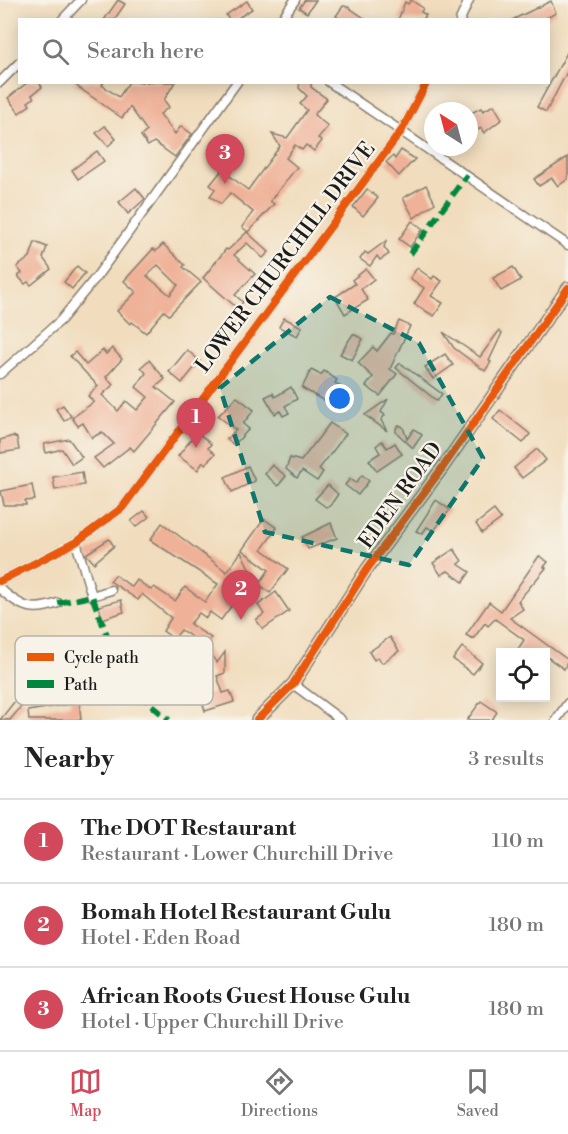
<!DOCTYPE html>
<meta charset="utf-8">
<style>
:root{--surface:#fff;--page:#f6f6f6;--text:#222;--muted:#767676;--line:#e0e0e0;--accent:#d1495b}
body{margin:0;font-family:"Libre Bodoni",serif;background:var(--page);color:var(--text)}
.controls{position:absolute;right:18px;bottom:18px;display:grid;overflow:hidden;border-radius:0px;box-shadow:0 3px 15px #0003}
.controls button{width:54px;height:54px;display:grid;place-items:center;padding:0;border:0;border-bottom:2px solid var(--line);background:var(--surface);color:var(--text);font:30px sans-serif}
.compass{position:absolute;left:424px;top:102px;width:54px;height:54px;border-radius:50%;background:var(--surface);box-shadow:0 3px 15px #0003;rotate:324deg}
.you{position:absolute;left:340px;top:399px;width:21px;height:21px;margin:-15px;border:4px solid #fff;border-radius:50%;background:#1a73e8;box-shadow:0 0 0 9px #1a73e833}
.badge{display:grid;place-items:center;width:39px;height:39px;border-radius:50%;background:var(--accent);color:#fff;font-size:20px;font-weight:700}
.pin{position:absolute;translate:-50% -50px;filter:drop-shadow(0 2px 3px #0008)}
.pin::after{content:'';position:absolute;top:32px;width:21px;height:18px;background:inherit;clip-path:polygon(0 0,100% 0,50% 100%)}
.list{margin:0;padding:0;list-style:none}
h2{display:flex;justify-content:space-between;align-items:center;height:78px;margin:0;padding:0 24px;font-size:26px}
h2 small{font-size:20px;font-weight:400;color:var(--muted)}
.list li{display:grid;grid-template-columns:39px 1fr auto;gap:18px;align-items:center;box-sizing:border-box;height:84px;padding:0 24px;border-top:2px solid var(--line)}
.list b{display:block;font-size:22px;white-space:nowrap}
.list p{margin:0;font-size:20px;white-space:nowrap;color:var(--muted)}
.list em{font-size:20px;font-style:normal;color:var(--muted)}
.icon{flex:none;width:33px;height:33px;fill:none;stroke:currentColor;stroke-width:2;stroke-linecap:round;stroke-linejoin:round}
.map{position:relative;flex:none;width:568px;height:720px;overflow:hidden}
.search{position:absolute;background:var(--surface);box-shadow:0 3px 15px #0003;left:18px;right:18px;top:18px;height:66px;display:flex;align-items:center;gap:15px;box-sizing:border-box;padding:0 21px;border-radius:0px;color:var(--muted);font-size:22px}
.sheet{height:330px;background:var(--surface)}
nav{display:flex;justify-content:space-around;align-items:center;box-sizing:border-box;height:84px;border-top:2px solid var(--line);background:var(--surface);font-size:16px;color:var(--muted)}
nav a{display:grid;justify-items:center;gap:3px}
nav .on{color:var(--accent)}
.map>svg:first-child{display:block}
.building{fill:#efb197;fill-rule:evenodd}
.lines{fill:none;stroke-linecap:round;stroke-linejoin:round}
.minor-casing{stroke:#867c6c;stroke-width:11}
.tertiary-casing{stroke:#867c6c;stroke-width:14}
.minor{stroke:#fff;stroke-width:8}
.tertiary{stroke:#fff;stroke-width:10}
.quiet{stroke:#00873e;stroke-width:6;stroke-dasharray:12 6;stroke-linecap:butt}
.cycleway-casing{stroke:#f7f3e8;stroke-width:11}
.cycleway{stroke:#e8590c;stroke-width:8}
.marked{fill:#0f766e;fill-opacity:0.2;stroke:#0f766e;stroke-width:4.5;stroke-dasharray:12 8;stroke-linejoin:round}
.labels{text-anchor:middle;stroke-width:4.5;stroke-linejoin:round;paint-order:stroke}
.street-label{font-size:21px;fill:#1c1c1c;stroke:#f7f3e8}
.key{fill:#f7f3e8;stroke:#b5b2ab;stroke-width:1.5}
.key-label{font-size:16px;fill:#1c1c1c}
</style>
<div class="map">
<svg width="568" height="720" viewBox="0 0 568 720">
<rect width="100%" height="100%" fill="#f7f3e8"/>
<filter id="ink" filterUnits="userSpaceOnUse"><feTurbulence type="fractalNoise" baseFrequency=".0167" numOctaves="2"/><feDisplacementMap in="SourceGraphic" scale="12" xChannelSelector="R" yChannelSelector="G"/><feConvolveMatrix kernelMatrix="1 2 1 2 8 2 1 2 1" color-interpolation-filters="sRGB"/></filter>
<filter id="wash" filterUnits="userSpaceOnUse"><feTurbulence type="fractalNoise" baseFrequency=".008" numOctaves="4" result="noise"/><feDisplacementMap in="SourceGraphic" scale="24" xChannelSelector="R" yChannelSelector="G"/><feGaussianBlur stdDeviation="1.35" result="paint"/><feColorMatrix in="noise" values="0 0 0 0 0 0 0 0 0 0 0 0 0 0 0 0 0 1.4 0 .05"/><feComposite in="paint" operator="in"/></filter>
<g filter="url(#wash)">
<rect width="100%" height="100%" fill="#f1ddbd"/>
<g id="blocks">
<g class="building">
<path d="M118,0L125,4L114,20H104Z"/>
<path d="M305,0H316L307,13L299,8Z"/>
<path d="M411,0L423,8L421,12L426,15L423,20H398L405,2L408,4Z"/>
<path d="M247,1L252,9L235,20H229L226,15Z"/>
<path d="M551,1L556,13L543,20H512Z"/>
<path d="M343,6L348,7L367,20H342L336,16Z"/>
<path d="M568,51V70L546,112L537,107Z"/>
<path d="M28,82H39L42,87L32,95L34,98L28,102L30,105L19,113L8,98Z"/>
<path d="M71,82H104L102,85L119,97L129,82H175L164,100L169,107L160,114L175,134L181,126L192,134L175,157L154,142L148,146L141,136L147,131L130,107L122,118Z"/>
<path d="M300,82H311V87L327,99L314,115L328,126L318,138L322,141L314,151L306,145L302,150L295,145L286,158L297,167L270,201L274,204L248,232L242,227L253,212L230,193L221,204L210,196L215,189L210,185L222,170L248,190L280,146L272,134L287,138L307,110L300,104L307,96L299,88Z"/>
<path d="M494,105L502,119L484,133L481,128L478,130L469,114L481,108L483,111Z"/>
<path d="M105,126L116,139L108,146L96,133Z"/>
<path d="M401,150L415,159L399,176L386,162L393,156L395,159Z"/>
<path d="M97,151L104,161L78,179L72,170Z"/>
<path d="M568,157V179L558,186L552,178L539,186L534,179Z"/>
<path d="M426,185L435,203L414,218L403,198Z"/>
<path d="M136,188L145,199L128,214L119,202Z"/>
<path d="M367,189L378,198L363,216L353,207Z"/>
<path d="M412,221L423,229L410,247L399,239Z"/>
<path d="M247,232L269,252L263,258L247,243L234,255L255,274L235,295L243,302L237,308L203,278L226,249L228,250Z"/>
<path d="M386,241L384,247L389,254L380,260L377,256L370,266L360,259L365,252L368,254Z"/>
<path d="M35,242L47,247L43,258L51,269L31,285L28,282L25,284L18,276L22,273L17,267L30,257Z"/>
<path d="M163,244L185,265L183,267L201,282L169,315L164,311L146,333L132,322L130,324L117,311L136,292L124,281L153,249L156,251ZM158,265L178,285L170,295L147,276Z"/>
<path d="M77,266L85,273L72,289L64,282Z"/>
<path d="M513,267L521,280L501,291L493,278Z"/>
<path d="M417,268L432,279L434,276L442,281L431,296L443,303L434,316L414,304L424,288L410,278Z"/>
<path d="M366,269L374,279L361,289L368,300L345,314L335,297L355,284L352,280Z"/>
<path d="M284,318L302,327L297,336L279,327Z"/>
<path d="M399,321L410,326L390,369L397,374L380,396L366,386L373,377L358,363L373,347L377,351L391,333L393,334Z"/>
<path d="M499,331L502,333L489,361L491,362L485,371L454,348L443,332L480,357Z"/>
<path d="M353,334L363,339L352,360L340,354Z"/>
<path d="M112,348L122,359L106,377L113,385L102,395L118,411L126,401L137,410L148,397L136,387L146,373L141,367L149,360L165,379L156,387L175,402L134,451L130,447L103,468L94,458L114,444L102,432L92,438L83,423L78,426L72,418L94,402L88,396L98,386L70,356L75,352L86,365L103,350L106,354Z"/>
<path d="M187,350L200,361L182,383L169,372Z"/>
<path d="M445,354L453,365L433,379L425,367Z"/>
<path d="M400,363L442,394L437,401L396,368Z"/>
<path d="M311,370L321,375L324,371L337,380L335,383L350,393L344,400L330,391L324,401L302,388Z"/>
<path d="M291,387L297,399L285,406L289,413L283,416L280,411L275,414L265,397L273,393L275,397Z"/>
<path d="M237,397L254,410L243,424L249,429L234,445L227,439L236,430L218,416Z"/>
<path d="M388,399L381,412L385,415L381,420L387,431L365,415Z"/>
<path d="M63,405L71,416L64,421L56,409Z"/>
<path d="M500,410L530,434L523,443L493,419Z"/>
<path d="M330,423L346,434L319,469L323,472L317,481L302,471L297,478L286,469L290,458L301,461Z"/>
<path d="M399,425L403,427L407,439L414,429L422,435L413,448L396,432V428Z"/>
<path d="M197,432L211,444L208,448L215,454L205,464L203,462L198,470L178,456Z"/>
<path d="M13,436L17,438L19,450L0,453V440Z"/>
<path d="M69,439L82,457L72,464L62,449L46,453L44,444Z"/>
<path d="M382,441L387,448L395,443L402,454L377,471L369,460L380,453L376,446Z"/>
<path d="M537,449L546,460L522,478L514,468Z"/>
<path d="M272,465L286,476L278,486L265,474Z"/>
<path d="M248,466L255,481L232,492L225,477Z"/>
<path d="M82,472L84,485L55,490L53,477Z"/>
<path d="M362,475L369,481L358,495L345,485L350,479L356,483Z"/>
<path d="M32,485L35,500L25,501L26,505H4L1,491Z"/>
<path d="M328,485L338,494L330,506L326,507L315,499Z"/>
<path d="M436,500L450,510L434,531L427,527L422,534L416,531Z"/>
<path d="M494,510L501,519L482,533L476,524Z"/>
<path d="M144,511L149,517L136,527L131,521Z"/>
<path d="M264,519L277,528L262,549L288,569L270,593L259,584L269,570L242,550Z"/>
<path d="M162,523L227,572L241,552L252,574V579L245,583L239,582L231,593L238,597L221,620L210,612L206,618L199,613L190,624L211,638L205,647L217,663L225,652V673L217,676L223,693L230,691L234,702L205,711L201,697L214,693L210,682L213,675L203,661L189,651L196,640L181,630L174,639L163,631L171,618L142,594L138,600L110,581L115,575L132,587L137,580L151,590L154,587L175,601L185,587L205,602L218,584L150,540Z"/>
<path d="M331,523L337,538L308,549L302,537Z"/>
<path d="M109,539L114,546L94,563L86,554Z"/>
<path d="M454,549L462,561L458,564L470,572L463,582L448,571L441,575L433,563Z"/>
<path d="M539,556L548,562L544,567L546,568L518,601L523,609L510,618L568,660L564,669L546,656V652H516L524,640L495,619L488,626L485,623L473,639L466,635L489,602L501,611Z"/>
<path d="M276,592L289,611L263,629L256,620L264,614L258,605Z"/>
<path d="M121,600L124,612L102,619L99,606Z"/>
<path d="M390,637L399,651L382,663L378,657L374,660L369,652Z"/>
<path d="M462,647L482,663L473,674L453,659Z"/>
<path d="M78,689L81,720H29L28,711L71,704L68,690Z"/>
<path d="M18,697L25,702L10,720H0Z"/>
<path d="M481,701L497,712L492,720H467Z"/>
</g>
</g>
</g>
<g filter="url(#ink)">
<use href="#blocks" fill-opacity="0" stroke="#867c6c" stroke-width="1.5"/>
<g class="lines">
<g class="minor-casing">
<g id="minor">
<path d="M62,20L81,0"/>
<path d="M281,20L295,0"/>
<path d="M460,20L469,0"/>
<path d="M0,82L20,62"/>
<path d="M329,82L568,245"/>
<path d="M0,374L61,320L97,276L237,82"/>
<path d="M76,542L92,596L111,590"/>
<path d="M0,581L76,542L122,508L402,130L427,82"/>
<path d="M0,589C21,607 31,613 58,603"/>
<path d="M293,684L341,720"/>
<path d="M556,720L568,703"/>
</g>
</g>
<g class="tertiary-casing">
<path id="tertiary" d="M257,720L293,684L367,569L443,467L568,288"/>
</g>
<use href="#minor" class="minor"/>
<use href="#tertiary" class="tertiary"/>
<g class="quiet">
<path d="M410,254L467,175"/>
<path d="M58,603L92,596L123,677L135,691L169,720"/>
<path d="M82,645L104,663L118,667"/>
</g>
<g class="cycleway-casing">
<g id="cycleway">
<path d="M0,581L76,542L122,508L402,130L427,82"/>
<path d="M257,720L293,684L367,569L443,467L568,288"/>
</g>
</g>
<use href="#cycleway" class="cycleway"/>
</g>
</g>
<path class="marked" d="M330,297L419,343L483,458L409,565L265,532L220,388Z"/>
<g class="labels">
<g class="street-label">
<text transform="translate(285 257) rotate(-53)" y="7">LOWER CHURCHILL DRIVE</text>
<text transform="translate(400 495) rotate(-54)" y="7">EDEN ROAD</text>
</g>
</g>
<rect x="15" y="636" width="198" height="69" rx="9" class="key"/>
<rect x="27" y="653" width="27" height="8" fill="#e8590c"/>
<rect x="27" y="680" width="27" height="8" fill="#00873e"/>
<g class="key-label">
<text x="64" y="663">Cycle path</text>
<text x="64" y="690">Path</text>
</g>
</svg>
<div class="controls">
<button><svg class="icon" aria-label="locate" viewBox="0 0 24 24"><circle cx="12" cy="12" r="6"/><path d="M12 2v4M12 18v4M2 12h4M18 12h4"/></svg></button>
</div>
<svg class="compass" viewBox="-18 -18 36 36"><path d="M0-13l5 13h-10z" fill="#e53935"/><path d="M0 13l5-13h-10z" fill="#767676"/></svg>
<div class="you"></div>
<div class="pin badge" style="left:196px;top:448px">1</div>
<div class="pin badge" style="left:241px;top:620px">2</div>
<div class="pin badge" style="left:225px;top:184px">3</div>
<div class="search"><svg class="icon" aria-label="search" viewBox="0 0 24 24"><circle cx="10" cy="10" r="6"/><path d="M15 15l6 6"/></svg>Search here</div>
</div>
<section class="sheet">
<h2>Nearby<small>3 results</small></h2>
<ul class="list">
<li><span class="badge">1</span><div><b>The DOT Restaurant</b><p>Restaurant · Lower Churchill Drive</p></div><em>110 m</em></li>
<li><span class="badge">2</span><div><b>Bomah Hotel Restaurant Gulu</b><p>Hotel · Eden Road</p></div><em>180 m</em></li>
<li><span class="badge">3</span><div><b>African Roots Guest House Gulu</b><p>Hotel · Upper Churchill Drive</p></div><em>180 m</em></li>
</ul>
</section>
<nav>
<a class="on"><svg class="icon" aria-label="map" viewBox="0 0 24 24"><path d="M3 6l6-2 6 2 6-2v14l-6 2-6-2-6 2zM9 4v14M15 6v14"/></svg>Map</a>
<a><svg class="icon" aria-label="directions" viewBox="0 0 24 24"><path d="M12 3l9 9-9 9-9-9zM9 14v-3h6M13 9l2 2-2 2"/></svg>Directions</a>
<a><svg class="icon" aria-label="saved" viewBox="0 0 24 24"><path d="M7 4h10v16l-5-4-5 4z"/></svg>Saved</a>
</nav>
